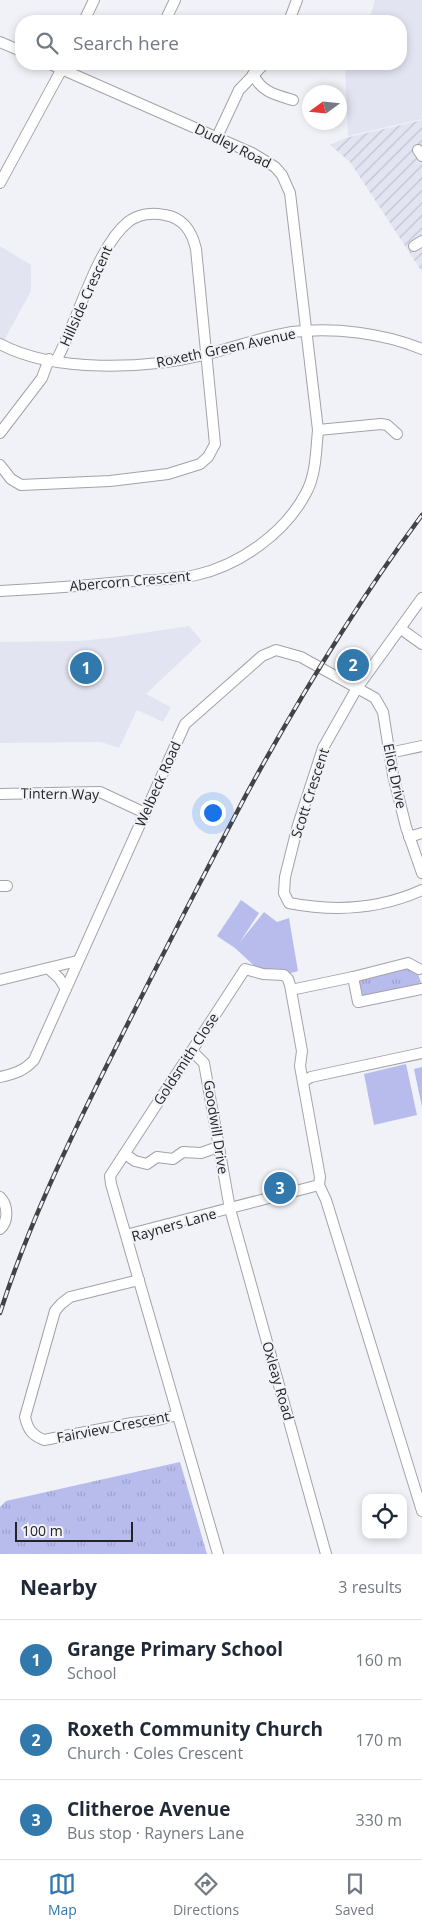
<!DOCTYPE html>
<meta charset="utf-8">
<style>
:root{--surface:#fff;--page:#f6f6f7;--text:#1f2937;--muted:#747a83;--line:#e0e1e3;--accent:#3178ad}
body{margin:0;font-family:"Open Sans",sans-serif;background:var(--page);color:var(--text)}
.controls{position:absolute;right:15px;bottom:15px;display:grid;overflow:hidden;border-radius:10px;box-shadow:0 2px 8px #0003}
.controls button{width:45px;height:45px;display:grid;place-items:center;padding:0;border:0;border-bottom:1px solid var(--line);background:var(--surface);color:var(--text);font:25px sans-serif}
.compass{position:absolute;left:302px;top:85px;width:45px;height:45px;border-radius:50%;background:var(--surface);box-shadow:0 2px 8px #0003;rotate:255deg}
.scale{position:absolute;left:15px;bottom:12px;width:118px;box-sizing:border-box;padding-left:5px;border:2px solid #242426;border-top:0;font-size:14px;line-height:18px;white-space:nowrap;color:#242426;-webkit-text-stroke:4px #f1f2f8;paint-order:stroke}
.you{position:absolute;left:212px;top:812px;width:18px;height:18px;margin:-12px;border:4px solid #fff;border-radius:50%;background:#1a73e8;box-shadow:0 0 0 8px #1a73e833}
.badge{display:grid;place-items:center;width:32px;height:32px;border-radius:50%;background:var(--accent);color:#fff;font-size:16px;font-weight:700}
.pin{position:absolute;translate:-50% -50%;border:2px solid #fff;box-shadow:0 1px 5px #0006}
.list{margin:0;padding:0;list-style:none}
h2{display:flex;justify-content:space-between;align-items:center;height:65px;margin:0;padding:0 20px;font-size:21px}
h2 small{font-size:16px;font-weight:400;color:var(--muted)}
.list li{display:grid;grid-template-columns:32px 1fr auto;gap:15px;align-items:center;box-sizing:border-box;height:80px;padding:0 20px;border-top:1px solid var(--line)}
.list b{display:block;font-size:19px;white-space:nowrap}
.list p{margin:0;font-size:16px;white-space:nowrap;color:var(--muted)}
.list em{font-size:16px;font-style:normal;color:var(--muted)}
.icon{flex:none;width:28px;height:28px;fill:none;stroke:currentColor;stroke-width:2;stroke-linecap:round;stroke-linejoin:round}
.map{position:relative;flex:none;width:422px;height:1554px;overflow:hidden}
.search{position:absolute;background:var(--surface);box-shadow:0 2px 8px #0003;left:15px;right:15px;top:15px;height:55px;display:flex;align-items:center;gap:12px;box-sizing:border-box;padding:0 18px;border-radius:20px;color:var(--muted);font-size:19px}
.sheet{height:305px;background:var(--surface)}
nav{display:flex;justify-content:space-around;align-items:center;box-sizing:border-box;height:70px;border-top:1px solid var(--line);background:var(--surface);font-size:14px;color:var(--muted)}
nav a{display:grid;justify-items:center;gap:2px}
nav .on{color:var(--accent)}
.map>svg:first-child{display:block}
.built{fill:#e3e4f2}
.industrial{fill:url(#industrial-furrows)}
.grass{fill:#b7bced}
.park{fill:url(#park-tufts)}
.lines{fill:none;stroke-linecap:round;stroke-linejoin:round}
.minor-casing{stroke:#a2a3a9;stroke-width:12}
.minor{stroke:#fff;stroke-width:10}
.rail-casing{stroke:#434345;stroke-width:4.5}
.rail{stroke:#f1f2f8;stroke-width:2.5;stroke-dasharray:8;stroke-linecap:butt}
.labels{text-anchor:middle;stroke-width:4;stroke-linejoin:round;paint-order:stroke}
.street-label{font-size:14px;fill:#242426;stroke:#f1f2f8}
</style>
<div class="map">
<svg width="422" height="1554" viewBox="0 0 422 1554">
<defs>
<pattern id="industrial-furrows" width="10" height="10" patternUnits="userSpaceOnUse" patternTransform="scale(1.25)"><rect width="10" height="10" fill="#e3e4f2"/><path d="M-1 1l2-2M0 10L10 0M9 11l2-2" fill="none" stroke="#c3c3cf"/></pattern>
<pattern id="park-tufts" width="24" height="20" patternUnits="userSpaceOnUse" patternTransform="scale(1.25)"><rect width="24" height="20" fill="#b7bced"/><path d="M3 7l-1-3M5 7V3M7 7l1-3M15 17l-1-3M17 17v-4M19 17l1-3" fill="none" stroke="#9da1cb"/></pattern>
</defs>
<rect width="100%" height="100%" fill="#f1f2f8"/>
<g class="built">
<path d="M375,0H422V119L348,136L345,64H401V21H369Z"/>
<path d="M0,246L31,265V291L0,348Z"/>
<path d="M189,626L202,641L146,694L171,707L163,722L137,710L119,748L101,742L0,743V642L79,641L110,638Z"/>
</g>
<path class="industrial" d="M422,120V272L350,162L330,145L345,138Z"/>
<g class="grass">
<path d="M241,900L259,913L240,942L264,912L277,922L289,918L298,971L284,975L263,974L235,948L217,936Z"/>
<path d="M406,1064L417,1115L374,1125L364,1074Z"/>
<path d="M422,1067V1107L414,1069Z"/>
</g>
<g class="park">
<path d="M415,966L422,985L364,1001L357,976Z"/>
<path d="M180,1462L207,1554H0V1507L6,1501Z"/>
</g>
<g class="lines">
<g class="minor-casing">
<g id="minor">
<path d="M84,21L94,0"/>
<path d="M165,21L175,0"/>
<path d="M289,21L297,0"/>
<path d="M0,42L21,51"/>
<path d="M253,74C261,92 276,95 293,100"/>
<path d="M217,137L239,90L264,64"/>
<path d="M418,150L422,156"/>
<path d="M0,183L64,65"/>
<path d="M414,246L422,241"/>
<path d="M0,344C54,373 146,369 204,355C233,348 262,337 292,332C334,327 383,333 422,349"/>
<path d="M318,430L381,424L387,425L397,434"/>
<path d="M0,433L42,378L49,359"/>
<path d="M0,465L11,479L21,485L110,481L168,474L200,464L208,457L215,444L196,249C192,232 184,218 165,215C153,212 138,214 128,222C96,248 77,323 56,361"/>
<path d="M0,591C40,589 81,586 121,582C146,580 172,580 196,575C240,565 285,533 306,493C316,475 316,451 318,430L290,193L282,175L275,167L252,153L50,64"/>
<path d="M422,598L357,688L323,748L298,825L285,877L284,893L289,903C335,912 380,909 422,890"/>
<path d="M401,629L422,644"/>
<path d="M389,753L422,746"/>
<path d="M0,794L100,792L145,813"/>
<path d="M409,837L422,833"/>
<path d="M0,886H7"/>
<path d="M49,969L59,978L66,989"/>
<path d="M353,977L358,1002L422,989"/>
<path d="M0,980L77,961"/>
<path d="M291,990L353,977L408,963L419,969"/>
<path d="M192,1051L204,1063L230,1209L326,1554"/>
<path d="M0,1077C14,1074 24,1071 34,1060L185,724L262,656L276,650L301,657L375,698L383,712L393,775L406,827L422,873"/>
<path d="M304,1081L311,1077L422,1053"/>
<path d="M125,1154L135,1161L147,1164L157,1157L173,1159L183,1152L201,1153L218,1147"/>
<path d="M319,1185L326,1200L422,1511"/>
<path d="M0,1197C8,1205 9,1221 0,1229"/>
<path d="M126,1235L319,1185L320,1177L300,1066L302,1051L290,985L288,979L284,975L263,974L245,969L110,1176L111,1184L218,1554"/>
<path d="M139,1280L70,1297L61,1304L55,1311L25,1417C28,1430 32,1435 44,1440L132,1423L158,1420L177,1415"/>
</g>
</g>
<use href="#minor" class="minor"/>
<g class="rail-casing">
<path id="rail" d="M0,1313C28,1226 67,1145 108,1063C153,973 199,884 246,795C299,698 356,604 422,515"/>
</g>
<use href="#rail" class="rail"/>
</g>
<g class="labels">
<g class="street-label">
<text transform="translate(233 146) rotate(26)" y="5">Dudley Road</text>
<text transform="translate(86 296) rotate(-66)" y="5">Hillside Crescent</text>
<text transform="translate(226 348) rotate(-12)" y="5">Roxeth Green Avenue</text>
<text transform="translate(130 581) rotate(-5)" y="5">Abercorn Crescent</text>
<text transform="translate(395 776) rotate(78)" y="5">Eliot Drive</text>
<text transform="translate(158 784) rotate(-66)" y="5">Welbeck Road</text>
<text transform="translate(310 793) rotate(-72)" y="5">Scott Crescent</text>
<text transform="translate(60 794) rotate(1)" y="5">Tintern Way</text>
<text transform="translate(186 1059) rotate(-57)" y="5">Goldsmith Close</text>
<text transform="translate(216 1127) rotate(81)" y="5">Goodwill Drive</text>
<text transform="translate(174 1225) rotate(-16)" y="5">Rayners Lane</text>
<text transform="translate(278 1381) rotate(74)" y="5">Oxleay Road</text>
<text transform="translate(113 1427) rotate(-11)" y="5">Fairview Crescent</text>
</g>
</g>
</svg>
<div class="controls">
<button><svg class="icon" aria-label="locate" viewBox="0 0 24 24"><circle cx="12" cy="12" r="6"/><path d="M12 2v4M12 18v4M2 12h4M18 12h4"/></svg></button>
</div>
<svg class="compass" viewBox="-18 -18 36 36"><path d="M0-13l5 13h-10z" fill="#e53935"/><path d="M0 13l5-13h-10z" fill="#747a83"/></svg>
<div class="scale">100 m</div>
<div class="you"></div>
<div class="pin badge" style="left:86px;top:668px">1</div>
<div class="pin badge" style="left:353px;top:665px">2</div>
<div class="pin badge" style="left:280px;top:1188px">3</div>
<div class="search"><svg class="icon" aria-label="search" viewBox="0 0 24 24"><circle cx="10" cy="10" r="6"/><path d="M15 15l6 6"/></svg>Search here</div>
</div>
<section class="sheet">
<h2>Nearby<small>3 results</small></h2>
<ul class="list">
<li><span class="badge">1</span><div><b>Grange Primary School</b><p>School</p></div><em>160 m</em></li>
<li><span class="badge">2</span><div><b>Roxeth Community Church</b><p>Church · Coles Crescent</p></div><em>170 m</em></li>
<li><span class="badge">3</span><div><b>Clitheroe Avenue</b><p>Bus stop · Rayners Lane</p></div><em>330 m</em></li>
</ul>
</section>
<nav>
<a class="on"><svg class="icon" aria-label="map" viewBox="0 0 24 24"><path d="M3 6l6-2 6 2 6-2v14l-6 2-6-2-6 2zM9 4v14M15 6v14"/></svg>Map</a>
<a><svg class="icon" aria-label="directions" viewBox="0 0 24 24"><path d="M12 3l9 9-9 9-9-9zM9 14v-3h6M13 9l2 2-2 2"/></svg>Directions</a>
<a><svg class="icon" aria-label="saved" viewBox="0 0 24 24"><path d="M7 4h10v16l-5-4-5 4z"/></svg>Saved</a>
</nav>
